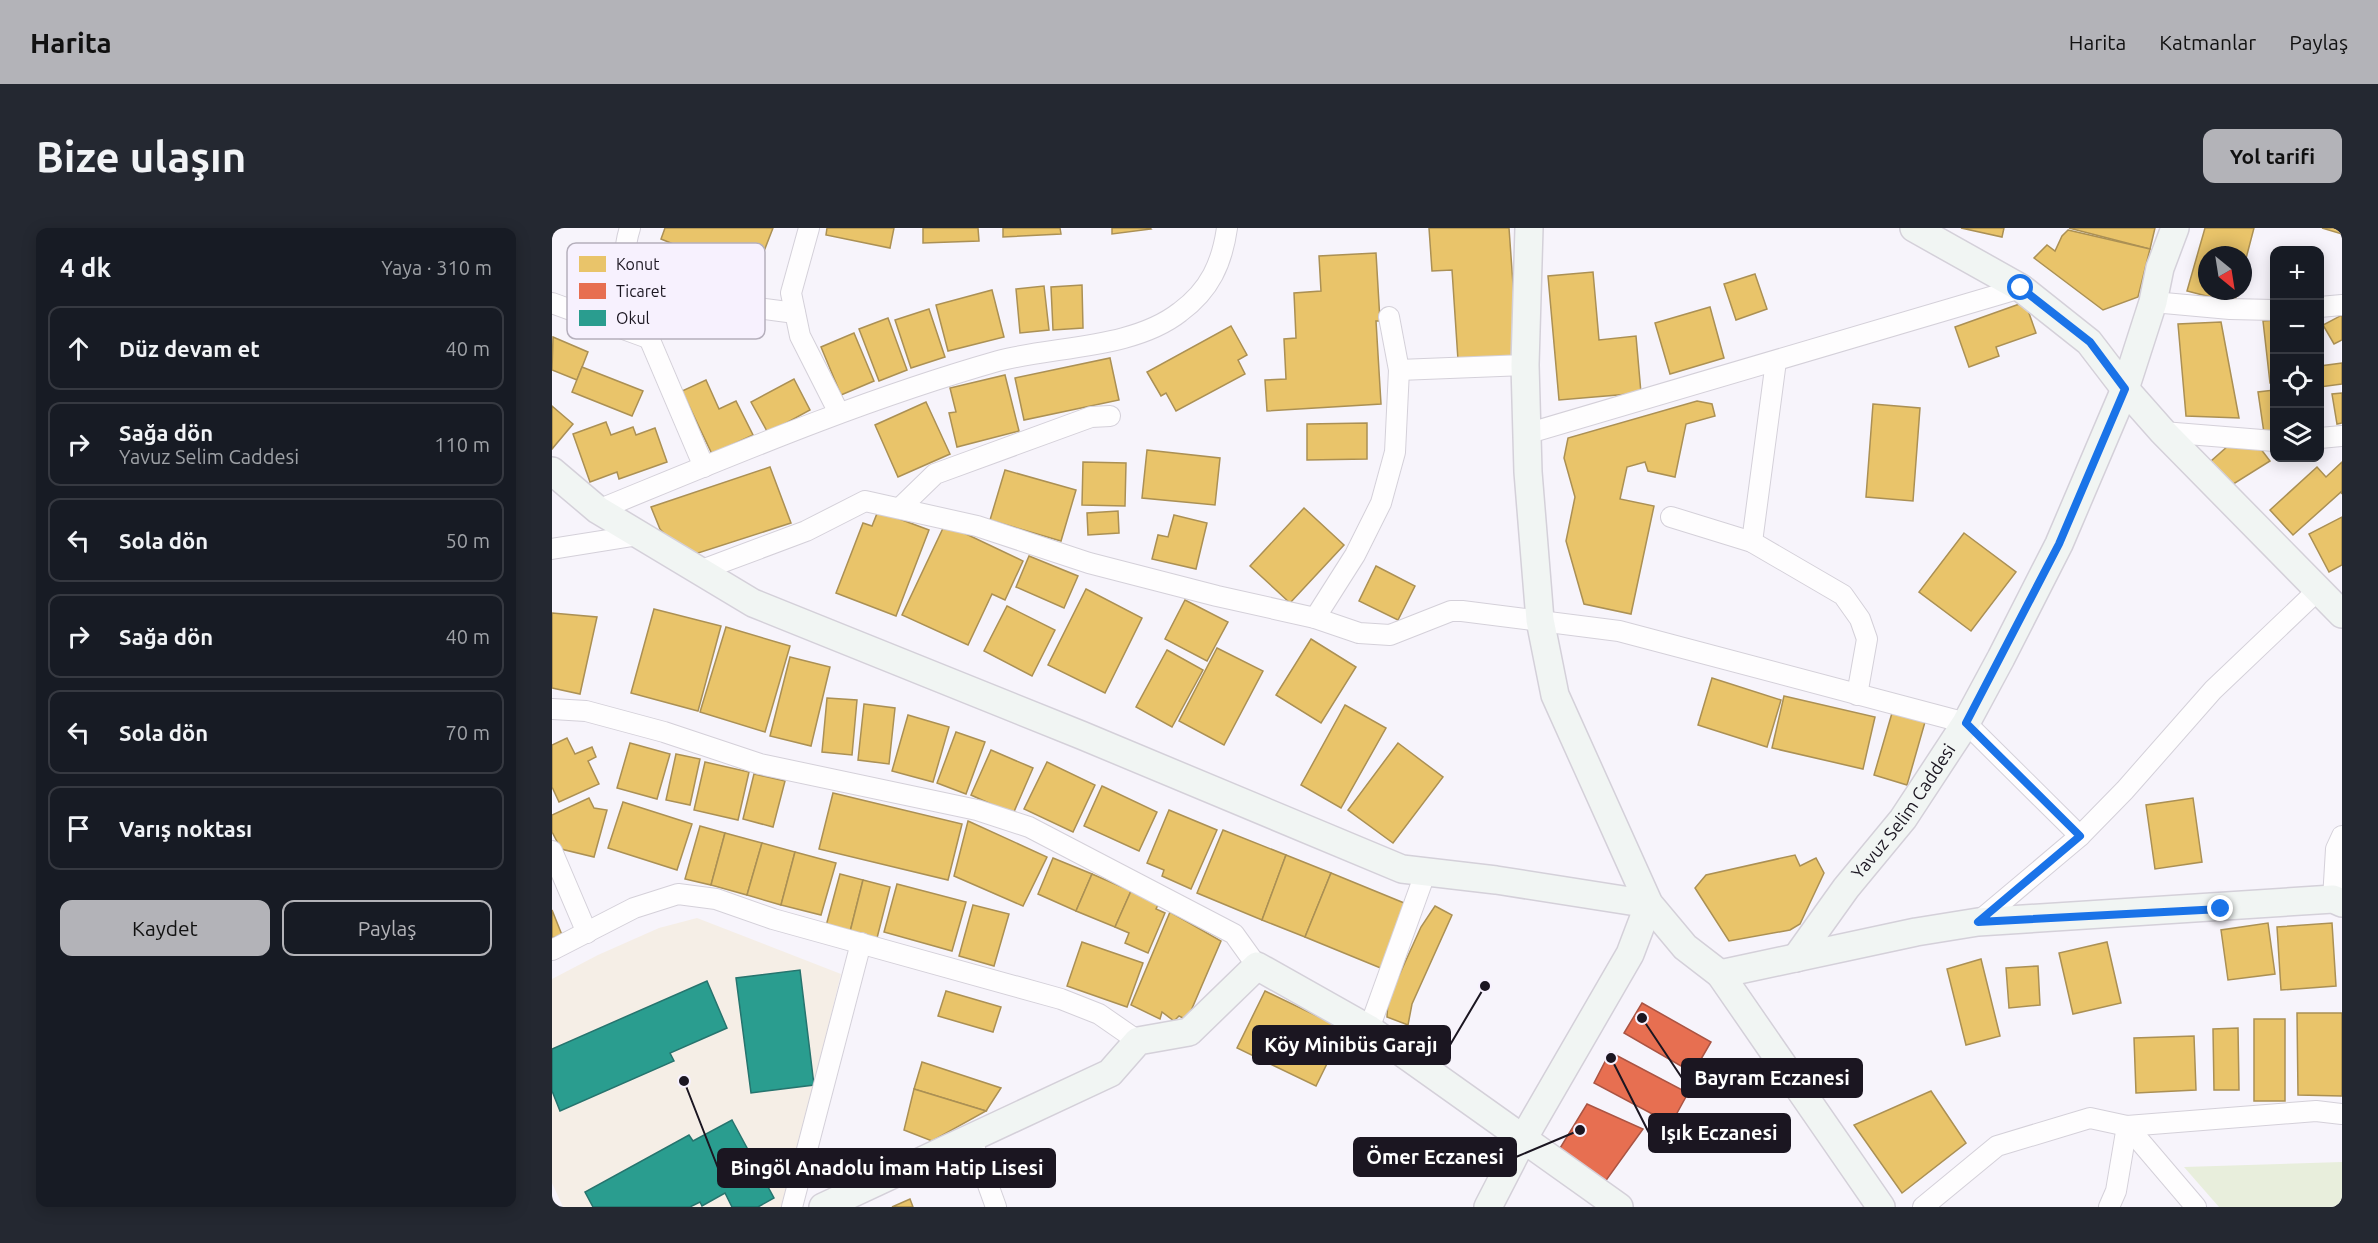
<!DOCTYPE html>
<html lang="tr">
<meta charset="utf-8">
<style>
:root{--surface:#171b24;--page:#242831;--text:#f1f3f6;--muted:#9ea1a6;--line:#363941;--accent:#b3b3b8}
body{margin:0;font-family:Ubuntu,sans-serif;background:var(--page);color:var(--text)}
.controls{position:absolute;right:18px;top:18px;display:grid;overflow:hidden;border-radius:12px;box-shadow:0 3px 15px #0003}
.controls button{width:54px;height:54px;display:grid;place-items:center;padding:0;border:0;border-bottom:2px solid var(--line);background:var(--surface);color:var(--text);font:30px sans-serif}
.compass{position:absolute;left:1646px;top:18px;width:54px;height:54px;border-radius:50%;background:var(--surface);box-shadow:0 3px 15px #0003;rotate:150deg}
.stop{position:absolute;width:18px;height:18px;margin:-14px;border:4px solid #1a73e8;border-radius:50%;background:#fff}
.stop.end{background:#1a73e8;border-color:#fff;box-shadow:0 2px 6px #0008}
.list{margin:0;padding:0;list-style:none}
h2{display:flex;justify-content:space-between;align-items:center;height:78px;margin:0;padding:0 24px;font-size:26px}
h2 small{font-size:20px;font-weight:400;color:var(--muted)}
.list li{display:grid;grid-template-columns:39px 1fr auto;gap:18px;align-items:center;box-sizing:border-box;height:84px;margin:0 12px 12px;padding:0 12px;border:2px solid var(--line);border-radius:12px}
.list b{display:block;font-size:22px;white-space:nowrap}
.list p{margin:0;font-size:20px;white-space:nowrap;color:var(--muted)}
.list em{font-size:20px;font-style:normal;color:var(--muted)}
.actions{display:flex;gap:12px;padding:18px 24px}
.actions a{flex:1;padding:14px 0;border:2px solid var(--accent);border-radius:12px;text-align:center;font-size:21px;color:var(--accent)}
.actions .main{background:var(--accent);color:#111}
.icon{flex:none;width:33px;height:33px;fill:none;stroke:currentColor;stroke-width:2;stroke-linecap:round;stroke-linejoin:round}
.map{position:relative;flex:none;width:1790px;height:979px;overflow:hidden;border-radius:12px}
header{display:flex;align-items:center;gap:36px;box-sizing:border-box;height:84px;padding:0 30px;background:var(--accent);color:#111}
header strong{font-size:28px}
nav{display:flex;gap:33px;margin-inline-start:auto;font-size:21px}
.intro{display:flex;align-items:center;justify-content:space-between;box-sizing:border-box;height:144px;padding:0 36px}
h1{margin:0;font-size:42px}
.button{padding:15px 27px;border-radius:12px;background:var(--accent);color:#111;font-size:21px;font-weight:700}
main{display:flex;gap:36px;padding:0 36px}
aside{flex:1;background:var(--surface);border-radius:12px;box-shadow:0 3px 15px #0003}
.map>svg:first-child{display:block}
.education{fill:#f5eee6}
.park{fill:#e8eedc}
.homes{fill:#e9c46a;stroke:#ab9054;stroke-width:1.5}
.shops{fill:#e76f51;stroke:#aa5443;stroke-width:1.5}
.schools{fill:#2a9d8f;stroke:#26746e;stroke-width:1.5}
.lines{fill:none;stroke-linecap:round;stroke-linejoin:round}
.street-casing{stroke:#d4d0d9;stroke-width:22}
.secondary-casing{stroke:#d4d0d9;stroke-width:30}
.street{stroke:#fefdfe;stroke-width:20}
.secondary{stroke:#f1f5f3;stroke-width:27}
.route{stroke:#1a73e8;stroke-width:8}
.labels{text-anchor:middle;stroke-width:6;stroke-linejoin:round;paint-order:stroke}
.street-label{font-size:18px;fill:#1b1621;stroke:#f7f1fe}
.key{fill:#f7f1fe;stroke:#b5afbc;stroke-width:1.5}
.key-label{font-size:16px;fill:#1b1621}
.leader{fill:none;stroke:#1b1621;stroke-width:2}
.callout-dot{fill:#1b1621;stroke:#f7f1fe;stroke-width:2}
.callout{fill:#1b1621;stroke:#1b1621;stroke-width:2}
.callout-label{font-size:20px;text-anchor:middle;font-weight:bold;fill:#fff}
</style>
<header>
<strong>Harita</strong>
<nav><a>Harita</a><a>Katmanlar</a><a>Paylaş</a></nav>
</header>
<div class="intro"><h1>Bize ulaşın</h1><a class="button">Yol tarifi</a></div>
<main>
<aside>
<h2>4 dk<small>Yaya · 310 m</small></h2>
<ul class="list">
<li><svg class="icon" aria-label="ahead" viewBox="0 0 24 24"><path d="M12 20V5M6 11l6-6 6 6"/></svg><div><b>Düz devam et</b></div><em>40 m</em></li>
<li><svg class="icon" aria-label="right" viewBox="0 0 24 24"><path d="M7 20v-9h11M14 6l5 5-5 5"/></svg><div><b>Sağa dön</b><p>Yavuz Selim Caddesi</p></div><em>110 m</em></li>
<li><svg class="icon" aria-label="left" viewBox="0 0 24 24"><path d="M17 20v-9H6M10 6l-5 5 5 5"/></svg><div><b>Sola dön</b></div><em>50 m</em></li>
<li><svg class="icon" aria-label="right" viewBox="0 0 24 24"><path d="M7 20v-9h11M14 6l5 5-5 5"/></svg><div><b>Sağa dön</b></div><em>40 m</em></li>
<li><svg class="icon" aria-label="left" viewBox="0 0 24 24"><path d="M17 20v-9H6M10 6l-5 5 5 5"/></svg><div><b>Sola dön</b></div><em>70 m</em></li>
<li><svg class="icon" aria-label="arrive" viewBox="0 0 24 24"><path d="M6 21V4h12l-3 4 3 4H6"/></svg><div><b>Varış noktası</b></div></li>
</ul>
<div class="actions"><a class="main">Kaydet</a><a>Paylaş</a></div>
</aside>
<div class="map">
<svg width="1790" height="979" viewBox="0 0 1790 979">
<rect width="100%" height="100%" fill="#f7f4fb"/>
<path class="education" d="M145,690L289,746L233,979H11L0,955V751L46,727L107,700Z"/>
<path class="park" d="M1790,934V979H1667L1632,939Z"/>
<g class="homes">
<path d="M113,0H221L202,49L109,11Z"/>
<path d="M275,0H342L338,20L274,7Z"/>
<path d="M371,0H426L427,13L371,15Z"/>
<path d="M451,0H508L509,6L451,9Z"/>
<path d="M560,0H598L599,1L560,6Z"/>
<path d="M877,0H957L966,127L906,132L900,42L880,43Z"/>
<path d="M1409,0H1452L1450,9Z"/>
<path d="M1517,0H1603L1598,21Z"/>
<path d="M1653,0H1702L1691,42V27H1655V63H1686L1682,75L1635,63Z"/>
<path d="M1770,0H1790V6Z"/>
<path d="M1516,2L1598,21L1586,69L1551,82L1482,30L1495,17L1503,23L1510,8Z"/>
<path d="M824,25L828,93H824L829,176L715,183L713,152L734,151L732,111L744,110L742,65L769,63L767,28Z"/>
<path d="M1041,44L1047,112L1084,108L1089,165L1007,172L996,48Z"/>
<path d="M1203,46L1215,81L1184,92L1172,56Z"/>
<path d="M530,57L531,100L501,102L499,59Z"/>
<path d="M492,58L497,102L468,105L464,61Z"/>
<path d="M440,62L452,109L396,123L384,77Z"/>
<path d="M1473,74L1484,105L1444,119L1447,128L1417,139L1403,99Z"/>
<path d="M1158,79L1172,130L1118,146L1103,95Z"/>
<path d="M377,81L393,129L359,140L343,92Z"/>
<path d="M1790,87V112L1782,116L1771,97Z"/>
<path d="M336,90L355,142L327,153L307,101Z"/>
<path d="M1722,92V155H1718L1711,93Z"/>
<path d="M1669,94L1687,190L1634,188L1626,96Z"/>
<path d="M679,98L695,127L686,132L693,146L624,183L614,165L609,168L595,144Z"/>
<path d="M302,105L322,153L289,167L269,119Z"/>
<path d="M1,109L36,124L25,152L0,142Z"/>
<path d="M558,130L567,172L472,192L463,150Z"/>
<path d="M1790,135V156L1768,159V138Z"/>
<path d="M30,139L91,163L80,188L20,164Z"/>
<path d="M453,147L467,203L405,219L397,185L404,184L398,160Z"/>
<path d="M242,151L258,182L216,205L199,174Z"/>
<path d="M154,152L167,181L184,173L201,207L160,226L130,163Z"/>
<path d="M1722,162V204L1712,205L1706,164Z"/>
<path d="M1790,165V195L1785,196L1780,166Z"/>
<path d="M1145,173L1160,176L1163,188L1134,196L1123,249L1096,243L1093,234L1075,239L1068,271L1102,278L1079,386L1032,376L1014,313L1023,269L1012,230L1016,210Z"/>
<path d="M374,174L398,226L346,249L323,197Z"/>
<path d="M1321,176L1368,180L1361,273L1314,269Z"/>
<path d="M0,178L21,196L0,221Z"/>
<path d="M54,194L59,207L81,199L84,207L103,200L115,234L67,251L65,244L38,254L21,206Z"/>
<path d="M815,195V231L755,232V196Z"/>
<path d="M1705,216L1718,233L1675,260L1658,234L1676,218Z"/>
<path d="M595,222L668,230L663,277L590,270Z"/>
<path d="M531,234L574,235L573,278L530,277Z"/>
<path d="M1790,234V266L1789,264L1741,307L1718,282L1765,239L1774,249Z"/>
<path d="M218,239L239,295L143,326L120,314L108,301L99,279Z"/>
<path d="M453,242L524,262L509,313L438,292Z"/>
<path d="M752,280L792,317L738,375L698,338Z"/>
<path d="M326,283L377,302L344,388L284,365L311,295L320,298Z"/>
<path d="M566,283L567,305L536,307L535,285Z"/>
<path d="M622,287L655,295L644,341L600,331L606,307L616,309Z"/>
<path d="M1790,289V337L1777,344L1757,306Z"/>
<path d="M393,296L471,333L453,372L440,366L416,417L350,387Z"/>
<path d="M1412,305L1464,344L1419,403L1367,364Z"/>
<path d="M477,328L526,348L512,380L464,359Z"/>
<path d="M824,338L863,358L846,392L807,373Z"/>
<path d="M534,361L590,390L553,465L496,437Z"/>
<path d="M633,372L676,394L655,433L613,411Z"/>
<path d="M455,378L503,402L480,448L432,423Z"/>
<path d="M102,381L169,398L146,483L79,465Z"/>
<path d="M0,385L45,389L28,466L0,460Z"/>
<path d="M174,399L238,418L213,504L148,484Z"/>
<path d="M759,411L804,439L769,495L724,467Z"/>
<path d="M665,420L711,443L672,517L627,493Z"/>
<path d="M615,422L651,442L620,499L584,479Z"/>
<path d="M238,429L278,439L259,518L218,508Z"/>
<path d="M1160,450L1229,472L1215,519L1146,497Z"/>
<path d="M1232,468L1323,489L1311,541L1220,520Z"/>
<path d="M275,470L305,472L300,527L270,524Z"/>
<path d="M312,476L343,480L337,536L306,532Z"/>
<path d="M793,477L834,500L789,580L749,557Z"/>
<path d="M1340,485L1373,494L1355,557L1322,547Z"/>
<path d="M356,487L397,499L381,554L340,543Z"/>
<path d="M404,504L433,514L414,566L385,555Z"/>
<path d="M15,510L23,526L40,519L44,529L36,533L47,556L7,574L0,559V517Z"/>
<path d="M78,515L118,526L105,571L65,560Z"/>
<path d="M846,515L891,549L841,615L796,582Z"/>
<path d="M439,522L481,540L461,586L419,567Z"/>
<path d="M124,526L148,531L138,577L114,572Z"/>
<path d="M153,534L197,544L186,592L142,582Z"/>
<path d="M495,534L543,557L521,604L472,581Z"/>
<path d="M202,546L233,553L221,599L191,591Z"/>
<path d="M550,558L605,584L587,623L532,598Z"/>
<path d="M281,565L410,596L396,652L267,621Z"/>
<path d="M37,570L42,580L55,582L42,629L9,621L0,604V587Z"/>
<path d="M1641,570L1650,634L1603,641L1594,577Z"/>
<path d="M71,574L140,596L125,642L56,620Z"/>
<path d="M617,582L665,602L639,661L610,648L612,642L595,635Z"/>
<path d="M416,593L495,629L471,678L402,648Z"/>
<path d="M148,598L173,605L159,657L133,651Z"/>
<path d="M671,602L734,627L710,692L645,665Z"/>
<path d="M173,605L210,615L195,667L159,657Z"/>
<path d="M210,615L243,624L229,677L195,667Z"/>
<path d="M243,624L284,635L269,687L229,677Z"/>
<path d="M734,627L779,645L753,709L710,692Z"/>
<path d="M1243,627L1248,638L1264,630L1272,645L1248,696L1238,702L1177,713L1143,660L1154,647Z"/>
<path d="M501,630L540,646L524,683L486,666Z"/>
<path d="M779,645L857,677L831,741L753,709Z"/>
<path d="M288,646L311,652L298,704L274,698Z"/>
<path d="M540,646L579,663L563,699L524,683Z"/>
<path d="M311,652L338,659L325,710L298,704Z"/>
<path d="M345,656L414,674L400,723L332,704Z"/>
<path d="M579,663L607,675L604,681L613,685L596,725L573,715L577,705L563,699Z"/>
<path d="M421,677L457,686L442,738L407,728Z"/>
<path d="M883,678L900,687L860,776L856,797L835,789L836,772L869,699Z"/>
<path d="M0,682L10,707L0,710Z"/>
<path d="M618,684L669,713L635,792L627,788L622,793L610,784L608,791L579,777Z"/>
<path d="M1716,695L1723,746L1676,752L1669,702Z"/>
<path d="M1780,695L1784,758L1729,762L1725,699Z"/>
<path d="M530,714L591,735L575,779L515,758Z"/>
<path d="M1555,714L1569,775L1521,786L1507,725Z"/>
<path d="M1429,731L1448,808L1414,817L1395,741Z"/>
<path d="M1486,738L1488,777L1457,780L1454,740Z"/>
<path d="M394,763L449,779L441,804L386,788Z"/>
<path d="M713,763L792,801L764,858L685,820Z"/>
<path d="M1745,785H1790V868L1746,867Z"/>
<rect x="1702" y="791" width="31" height="82"/>
<path d="M1686,800L1687,862H1662L1661,801Z"/>
<path d="M1642,808L1644,862L1584,865L1582,810Z"/>
<path d="M370,834L449,860L434,883L362,861Z"/>
<path d="M362,861L434,883L380,913L352,902Z"/>
<path d="M1379,863L1414,915L1350,965L1302,897Z"/>
<path d="M358,971L361,979H340Z"/>
</g>
<g class="shops">
<path d="M1090,775L1159,814L1141,845L1072,805Z"/>
<path d="M1058,824L1136,865L1119,896L1042,855Z"/>
<path d="M1035,876L1091,901L1050,958L1005,925Z"/>
</g>
<g class="schools">
<path d="M248,742L262,857L199,865L184,750Z"/>
<path d="M155,753L175,800L118,825L122,833L8,883L0,863V821Z"/>
<path d="M180,892L222,970L206,979H180L173,965L150,978L148,974L138,979H41L33,964L137,907L141,913Z"/>
</g>
<g class="lines">
<g class="street-casing">
<g id="street">
<path d="M78,0C71,21 72,41 77,63L152,239"/>
<path d="M257,0L239,65L248,108L287,185"/>
<path d="M77,63L243,85"/>
<path d="M1601,74L1678,81L1722,82"/>
<path d="M0,75L96,110"/>
<path d="M1768,79L1790,77"/>
<path d="M847,142L973,137"/>
<path d="M1611,204L1722,213"/>
<path d="M974,206L1469,60"/>
<path d="M1768,210L1790,208"/>
<path d="M348,280L383,246L539,189L558,188"/>
<path d="M46,282C178,228 309,172 446,133C502,118 581,121 628,84C658,62 670,35 675,0"/>
<path d="M1119,289L1200,314L1291,367L1308,391L1315,411L1305,467"/>
<path d="M1200,314L1224,133"/>
<path d="M0,321L87,307"/>
<path d="M147,343L254,303L313,273L425,298L537,335L665,368L763,390L807,405L838,407L899,383H910L1067,403L1414,495L1528,608"/>
<path d="M763,390L803,327L829,275L843,224L847,142L837,89"/>
<path d="M0,481L34,483L112,504L208,536L425,582L477,599L682,706L705,738"/>
<path d="M0,623L35,705"/>
<path d="M1781,671L1784,621L1790,608"/>
<path d="M1426,694L1528,608L1573,562L1661,462L1766,362"/>
<path d="M0,722L82,680L126,666L164,671L221,691L509,771L547,786L586,813"/>
<path d="M817,801L874,643"/>
<path d="M1575,898L1644,979"/>
<path d="M419,910L444,979"/>
<path d="M240,979L309,715"/>
<path d="M1371,979L1445,918L1538,890L1575,898L1764,883L1790,886"/>
<path d="M1557,979L1564,963L1575,898"/>
</g>
</g>
<g class="secondary-casing">
<g id="secondary">
<path d="M977,0L973,137L976,244L988,392L1003,467L1097,676L1133,719L1168,746L1329,979"/>
<path d="M1362,0L1469,60L1537,114L1573,161L1611,204L1790,386"/>
<path d="M0,243L46,282L201,375L529,507L850,641L944,652L1097,676L1078,726L971,911L936,979"/>
<path id="s1" d="M1244,730L1294,660L1351,591L1414,495L1449,430L1507,316L1573,161L1601,74L1608,40L1623,0"/>
<path d="M1168,746L1364,704L1426,694L1781,671L1790,675"/>
<path d="M271,979L558,845L586,813L637,804L705,738L817,801L1067,979"/>
</g>
</g>
<use href="#street" class="street"/>
<use href="#secondary" class="secondary"/>
</g>
<g class="lines">
<path class="route" d="M1469,60L1538,114L1573,161L1507,316L1414,495L1528,608L1426,694L1669,681"/>
</g>
<g class="labels">
<g class="street-label">
<text dy="6" stroke="none"><textPath href="#s1" startOffset="182">Yavuz Selim Caddesi</textPath></text>
</g>
</g>
<rect x="15" y="15" width="198" height="96" rx="9" class="key"/>
<rect x="27" y="28" width="27" height="16" fill="#e9c46a"/>
<rect x="27" y="55" width="27" height="16" fill="#e76f51"/>
<rect x="27" y="82" width="27" height="16" fill="#2a9d8f"/>
<g class="key-label">
<text x="64" y="42">Konut</text>
<text x="64" y="69">Ticaret</text>
<text x="64" y="96">Okul</text>
</g>
<path class="leader" d="M933 758L898 817M1090 790L1130 850M1059 830L1097 905M1028 902L964 929M132 853L166 940"/>
<g class="callout-dot">
<circle cx="933" cy="758" r="6"/>
<circle cx="1090" cy="790" r="6"/>
<circle cx="1059" cy="830" r="6"/>
<circle cx="1028" cy="902" r="6"/>
<circle cx="132" cy="853" r="6"/>
</g>
<g class="callout">
<rect x="701" y="798" width="197" height="38" rx="6"/>
<rect x="1130" y="831" width="180" height="38" rx="6"/>
<rect x="1097" y="886" width="141" height="38" rx="6"/>
<rect x="802" y="910" width="162" height="38" rx="6"/>
<rect x="166" y="921" width="337" height="38" rx="6"/>
</g>
<g class="callout-label">
<text x="799" y="824">Köy Minibüs Garajı</text>
<text x="1220" y="857">Bayram Eczanesi</text>
<text x="1167" y="912">Işık Eczanesi</text>
<text x="883" y="936">Ömer Eczanesi</text>
<text x="335" y="947">Bingöl Anadolu İmam Hatip Lisesi</text>
</g>
</svg>
<div class="controls">
<button>+</button>
<button>−</button>
<button><svg class="icon" aria-label="locate" viewBox="0 0 24 24"><circle cx="12" cy="12" r="6"/><path d="M12 2v4M12 18v4M2 12h4M18 12h4"/></svg></button>
<button><svg class="icon" aria-label="layers" viewBox="0 0 24 24"><path d="M12 4l9 5-9 5-9-5zM3 14l9 5 9-5"/></svg></button>
</div>
<svg class="compass" viewBox="-18 -18 36 36"><path d="M0-13l5 13h-10z" fill="#e53935"/><path d="M0 13l5-13h-10z" fill="#9ea1a6"/></svg>
<div class="stop" style="left:1469px;top:60px"></div>
<div class="stop end" style="left:1669px;top:681px"></div>
</div>
</main>
